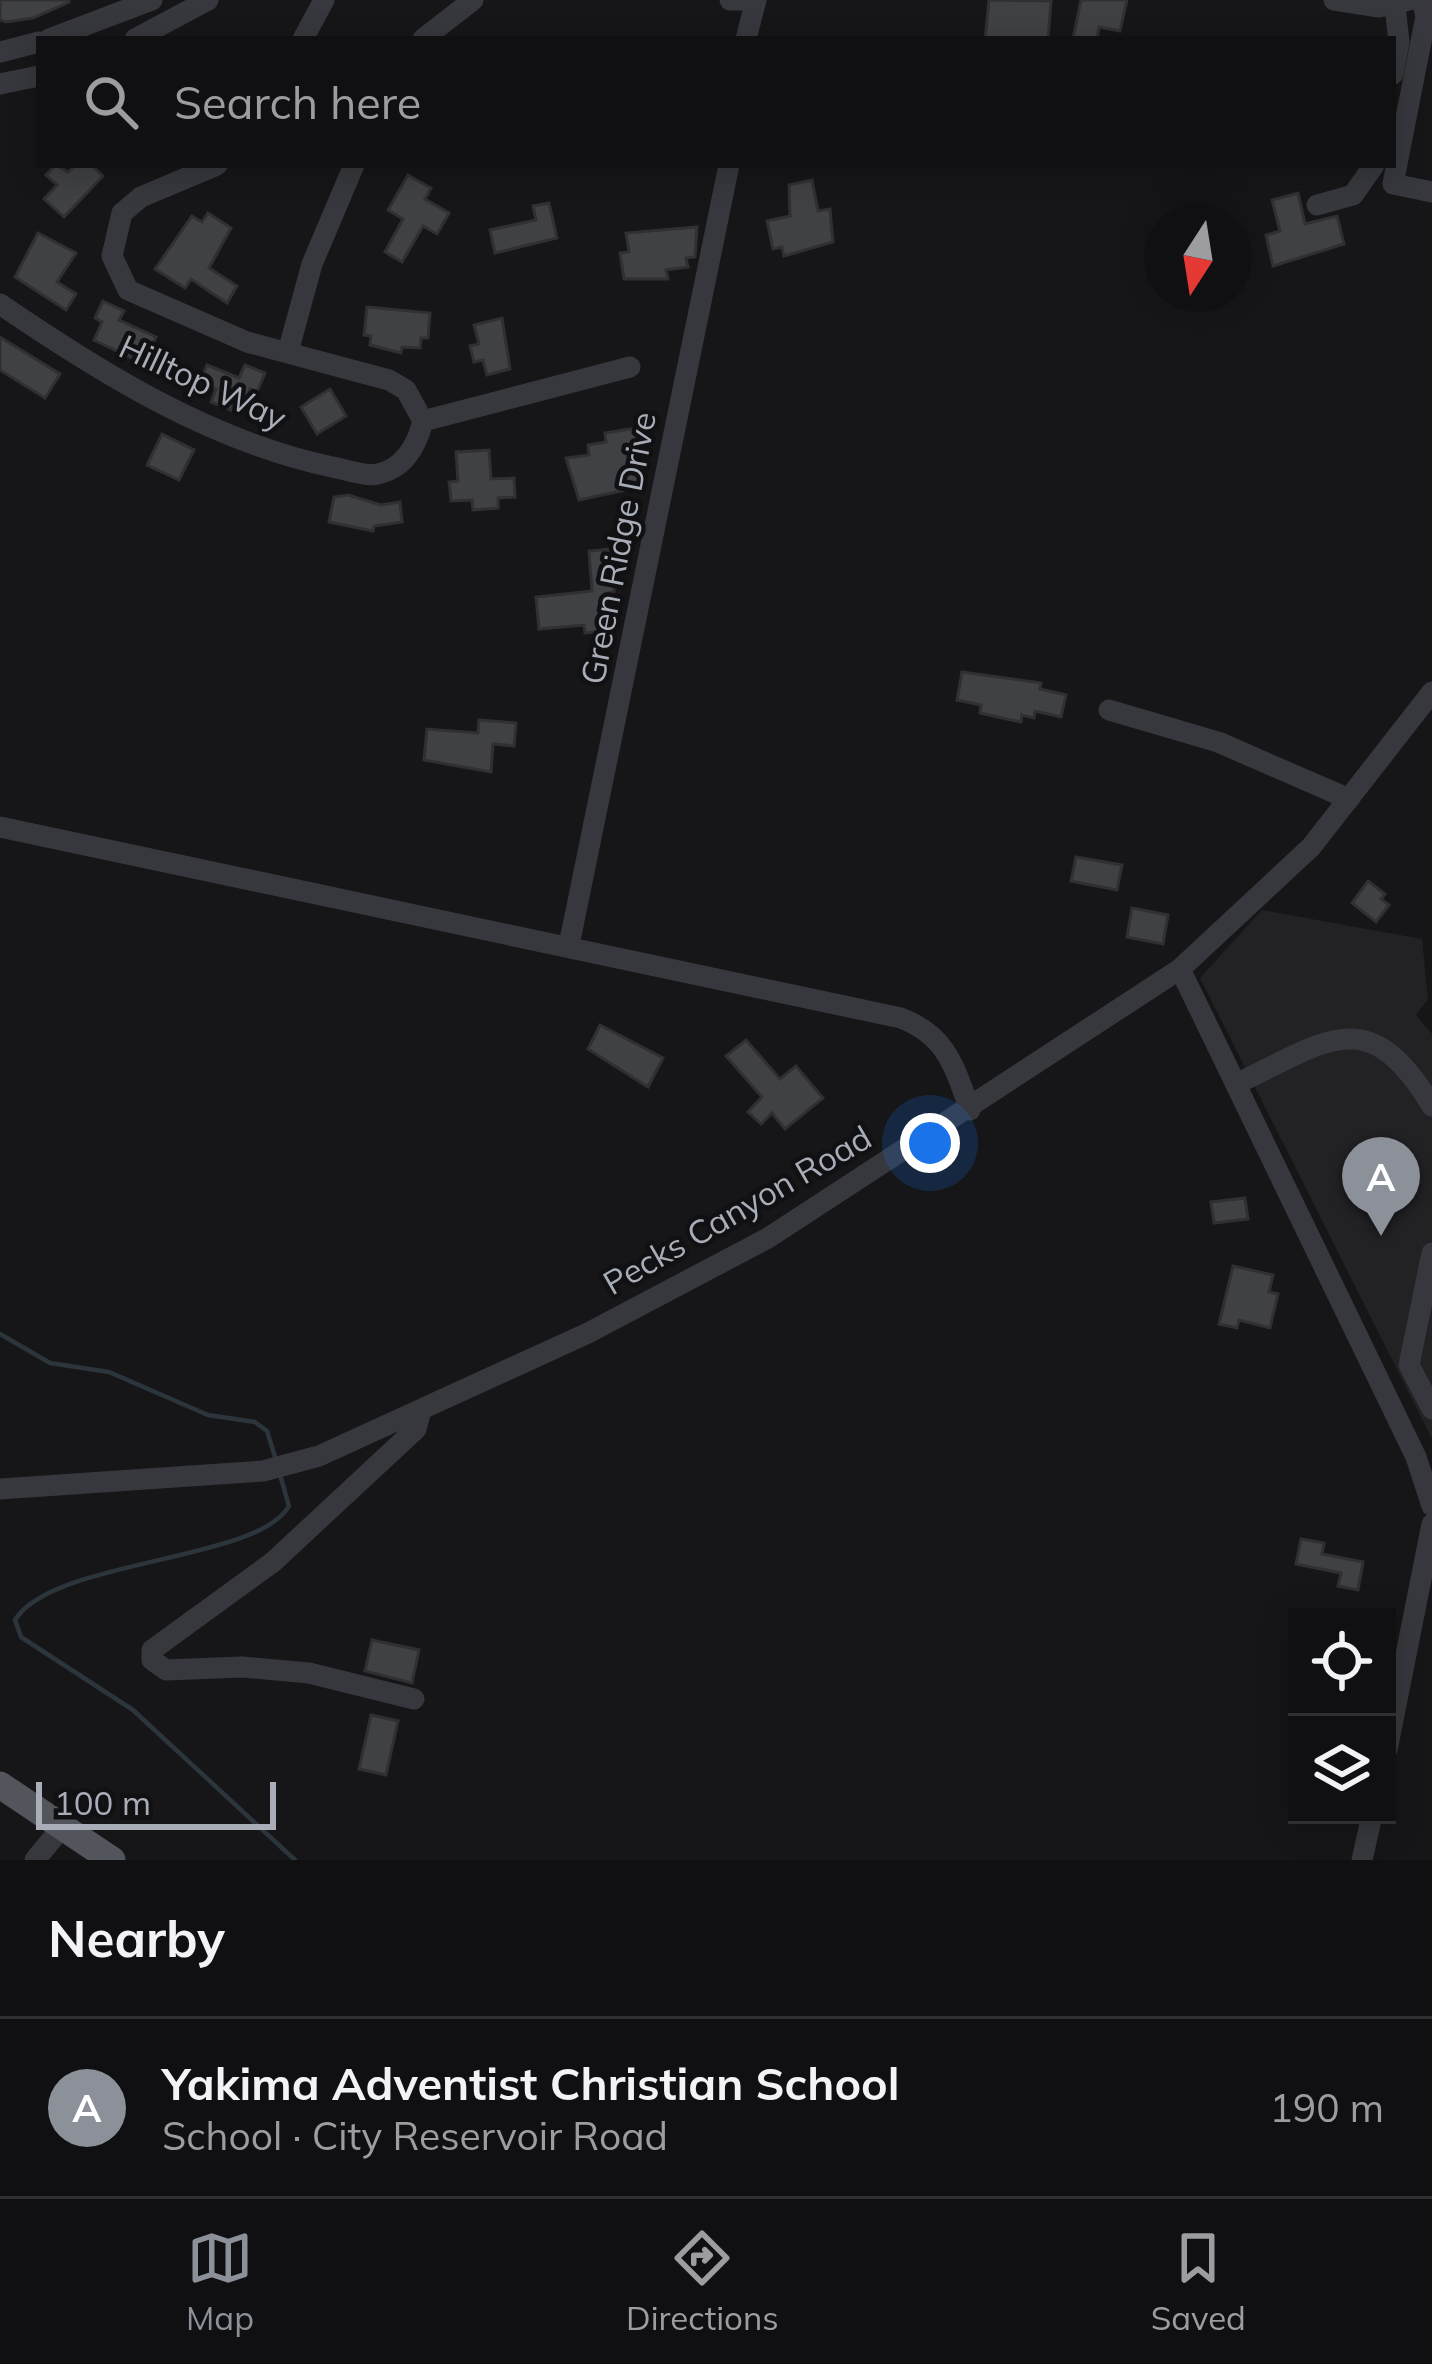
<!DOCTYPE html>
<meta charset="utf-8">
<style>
:root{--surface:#101012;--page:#19191b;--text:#f1f3f6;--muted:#9c9d9f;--line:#303032;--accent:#8c9099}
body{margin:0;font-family:Mulish,sans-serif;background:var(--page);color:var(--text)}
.controls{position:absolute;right:36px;bottom:36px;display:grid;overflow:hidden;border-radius:0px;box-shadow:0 6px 30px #0003}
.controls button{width:108px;height:108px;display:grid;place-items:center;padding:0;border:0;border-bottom:3px solid var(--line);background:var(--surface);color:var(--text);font:60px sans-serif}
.compass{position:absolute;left:1144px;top:204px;width:108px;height:108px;border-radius:50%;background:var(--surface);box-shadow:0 6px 30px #0003;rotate:192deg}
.scale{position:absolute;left:36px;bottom:30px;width:240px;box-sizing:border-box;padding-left:12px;border:6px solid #a8adb8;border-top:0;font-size:33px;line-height:42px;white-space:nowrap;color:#a8adb8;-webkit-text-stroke:9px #111113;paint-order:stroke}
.you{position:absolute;left:930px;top:1143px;width:42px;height:42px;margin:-30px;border:9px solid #fff;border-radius:50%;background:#1a73e8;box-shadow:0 0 0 18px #1a73e833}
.badge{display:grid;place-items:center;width:78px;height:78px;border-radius:50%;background:var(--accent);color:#fff;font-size:39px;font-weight:700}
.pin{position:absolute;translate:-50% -99px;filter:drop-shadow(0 3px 6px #0008)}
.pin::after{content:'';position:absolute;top:63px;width:42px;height:36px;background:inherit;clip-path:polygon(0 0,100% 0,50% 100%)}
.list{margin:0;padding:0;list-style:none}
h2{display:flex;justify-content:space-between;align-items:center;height:156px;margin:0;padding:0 48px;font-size:51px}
h2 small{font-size:39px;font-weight:400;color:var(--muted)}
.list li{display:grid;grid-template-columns:78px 1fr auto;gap:36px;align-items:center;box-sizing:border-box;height:180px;padding:0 48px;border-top:3px solid var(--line)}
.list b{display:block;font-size:45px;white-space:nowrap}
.list p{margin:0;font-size:39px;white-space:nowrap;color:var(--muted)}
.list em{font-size:39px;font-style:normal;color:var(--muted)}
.icon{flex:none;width:66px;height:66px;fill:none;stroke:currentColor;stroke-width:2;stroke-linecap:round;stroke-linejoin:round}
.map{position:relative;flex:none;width:1432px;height:1860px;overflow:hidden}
.search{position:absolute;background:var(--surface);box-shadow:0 6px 30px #0003;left:36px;right:36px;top:36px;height:132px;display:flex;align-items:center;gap:30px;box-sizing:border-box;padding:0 42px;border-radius:0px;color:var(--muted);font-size:45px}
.sheet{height:336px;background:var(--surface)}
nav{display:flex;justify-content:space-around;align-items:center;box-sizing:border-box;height:168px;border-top:3px solid var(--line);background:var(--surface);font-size:33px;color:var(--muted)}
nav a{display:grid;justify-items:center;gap:6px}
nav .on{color:var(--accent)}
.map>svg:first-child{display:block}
.built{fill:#222225}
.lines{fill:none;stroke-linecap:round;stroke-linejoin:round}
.stream{stroke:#2c353c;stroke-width:4.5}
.building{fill:#404145;stroke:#303034;stroke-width:3}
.minor{stroke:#37383d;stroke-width:21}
.major{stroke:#53555c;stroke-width:27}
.labels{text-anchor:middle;stroke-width:9;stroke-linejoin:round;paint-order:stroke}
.street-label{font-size:33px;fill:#a8adb8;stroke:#111113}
</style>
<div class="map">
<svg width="1432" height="1860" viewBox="0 0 1432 1860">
<rect width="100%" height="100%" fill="#161618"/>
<path class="built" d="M1262,910L1422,939L1428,999L1416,1015L1432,1034V1439L1200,978Z"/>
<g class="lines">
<g class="stream">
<path d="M0,1334L50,1363L109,1372L208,1415L255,1422L267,1431L276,1460"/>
<path d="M279,1471L289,1506C258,1562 52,1559 15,1620L21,1637L133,1710L295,1860"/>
</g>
</g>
<g class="building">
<path d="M0,0H69V2L33,18L6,22L0,20Z"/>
<path d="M989,0L1051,1L1048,39H985Z"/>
<path d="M1081,0H1127L1120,31L1099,27L1097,39H1073Z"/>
<path d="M56,165L68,172L75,165H91L103,176L64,217L44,199L57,185L46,175Z"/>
<path d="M408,175L431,188L425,199L449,213L437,234L423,226L402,262L385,252L403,219L388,210Z"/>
<path d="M812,180L818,211L830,209L833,242L784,256L782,247L773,249L767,221L790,216L789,185Z"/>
<path d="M1298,193L1305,224L1337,216L1344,244L1273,266L1266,235L1280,231L1272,200Z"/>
<path d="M549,203L557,238L495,253L490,230L536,220L533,206Z"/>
<path d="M208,213L231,228L209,268L237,286L227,303L191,279L185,288L155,269L192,216L202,222Z"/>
<path d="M697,227L695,257L686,258L688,267L666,270L668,279H624L620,253L629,252L626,233Z"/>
<path d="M38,233L76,253L57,282L76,294L66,310L15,277Z"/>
<path d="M103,301L124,311L119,320L156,337L144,364L94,340L102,322L95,318Z"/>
<path d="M367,307L430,313L428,338H421L420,348L402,347L401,353L370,345L371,336L364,335Z"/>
<path d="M502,318L510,369L487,375L483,360L474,362L470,346L479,344L474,325Z"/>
<path d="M0,337L60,374L45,398L0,370Z"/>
<path d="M207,365L239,378L245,365L265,373L257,392L250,389L244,403L236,399L231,410L211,402L216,389L200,382Z"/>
<path d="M330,389L346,416L317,434L301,407Z"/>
<path d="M636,428L639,487L579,500L566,458L589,455L588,445L606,442L605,433Z"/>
<path d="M162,434L194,450L179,480L147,465Z"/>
<path d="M489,450L491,479L514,478L515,497L498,498V508L473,510L472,500L451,501L449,482L458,481L456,452Z"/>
<path d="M348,495L381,505L400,502L402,522L374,526L373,531L329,522L334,497Z"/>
<path d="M611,549L614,592L606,593L609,631L585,633L584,625L539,629L536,597L592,591L589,551Z"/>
<path d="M962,672L1041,683L1040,689L1066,695L1061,717L1035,711L1034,718L1022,715L1021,722L980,713L981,705L957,700Z"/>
<path d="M479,720L516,723L514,746L493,744L491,772L424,760L427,729L478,733Z"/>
<path d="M1076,857L1122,865L1117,890L1071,881Z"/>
<path d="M1368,881L1385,894L1381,899L1389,905L1376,922L1352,903Z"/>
<path d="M1132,908L1168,915L1163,944L1127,937Z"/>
<path d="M600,1025L663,1058L648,1087L588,1049Z"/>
<path d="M746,1040L780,1079L796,1066L823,1098L785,1129L772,1113L761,1124L748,1112L762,1097L726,1056Z"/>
<path d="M1245,1198L1248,1219L1214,1223L1211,1202Z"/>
<path d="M1233,1266L1273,1275L1269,1292L1278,1294L1270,1328L1239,1320L1237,1328L1219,1324Z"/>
<path d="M1301,1539L1324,1543L1322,1554L1363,1562L1358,1590L1338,1586L1341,1573L1296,1564Z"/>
<path d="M372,1640L419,1650L412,1683L365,1671Z"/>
<path d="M371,1715L398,1721L386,1775L359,1769Z"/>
</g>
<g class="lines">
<g class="minor">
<path d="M730,0H756"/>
<path d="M1334,0L1379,7L1409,0"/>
<path d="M1422,0L1426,16L1393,184L1432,192"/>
<path d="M49,39L152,0"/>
<path d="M135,39L208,0"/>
<path d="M303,39L324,0"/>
<path d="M423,39L473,0"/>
<path d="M746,39L756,0"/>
<path d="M0,52L39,42"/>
<path d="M1393,74L1399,42L1395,6"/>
<path d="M0,84L39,76"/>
<path d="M1317,205L1353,195L1374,165"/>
<path d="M0,304C101,373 210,441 332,467C345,469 365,477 378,474C405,468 417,445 423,421L406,390L389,380L247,342L128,290L112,256L122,213L141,197L217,165"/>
<path d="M288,352L312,264L354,165"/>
<path d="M423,421L630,367"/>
<path d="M1109,710L1218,742L1349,799"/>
<path d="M0,827L901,1018C947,1036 954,1066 970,1110"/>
<path d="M569,945L729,165"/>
<path d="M1180,969L1416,1457L1432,1506"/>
<path d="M1236,1084C1327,1041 1368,1000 1432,1106"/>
<path d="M1432,1253L1409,1365L1432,1409"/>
<path d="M0,1489L263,1471L319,1456L588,1333L768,1238L1180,969L1311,847L1432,692"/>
<path d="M414,1699L309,1673L242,1667L166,1670L152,1660V1650L273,1562L416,1429L421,1410"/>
<path d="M1387,1750L1432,1524"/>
<path d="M35,1860L63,1826"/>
<path d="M1362,1860L1372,1815"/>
</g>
<path class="major" d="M0,1785L112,1860"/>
</g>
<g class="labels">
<g class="street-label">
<text transform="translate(203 382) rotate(25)" y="12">Hilltop Way</text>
<text transform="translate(618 548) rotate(-79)" y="12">Green Ridge Drive</text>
<text transform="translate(737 1210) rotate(-30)" y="12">Pecks Canyon Road</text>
</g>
</g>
</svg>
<div class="controls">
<button><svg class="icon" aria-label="locate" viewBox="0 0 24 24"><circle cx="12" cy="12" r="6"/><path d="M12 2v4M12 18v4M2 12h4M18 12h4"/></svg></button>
<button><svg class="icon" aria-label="layers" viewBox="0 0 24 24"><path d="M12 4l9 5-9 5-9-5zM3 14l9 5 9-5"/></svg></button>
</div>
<svg class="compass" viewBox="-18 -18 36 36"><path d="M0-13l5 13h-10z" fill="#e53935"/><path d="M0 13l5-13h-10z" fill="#9c9d9f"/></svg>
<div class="scale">100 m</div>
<div class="you"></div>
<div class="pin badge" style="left:1381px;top:1236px">A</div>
<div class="search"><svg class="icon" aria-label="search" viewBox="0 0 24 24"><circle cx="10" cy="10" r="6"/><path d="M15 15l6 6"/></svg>Search here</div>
</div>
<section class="sheet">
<h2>Nearby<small></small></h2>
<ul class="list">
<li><span class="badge">A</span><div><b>Yakima Adventist Christian School</b><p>School · City Reservoir Road</p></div><em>190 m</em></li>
</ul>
</section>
<nav>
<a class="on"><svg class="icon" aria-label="map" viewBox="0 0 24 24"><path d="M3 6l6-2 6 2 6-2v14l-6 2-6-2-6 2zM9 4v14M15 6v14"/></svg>Map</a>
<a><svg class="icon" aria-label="directions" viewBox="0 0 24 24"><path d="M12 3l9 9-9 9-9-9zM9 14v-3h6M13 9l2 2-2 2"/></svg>Directions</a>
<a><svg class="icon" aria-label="saved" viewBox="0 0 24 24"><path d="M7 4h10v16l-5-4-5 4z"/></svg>Saved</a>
</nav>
